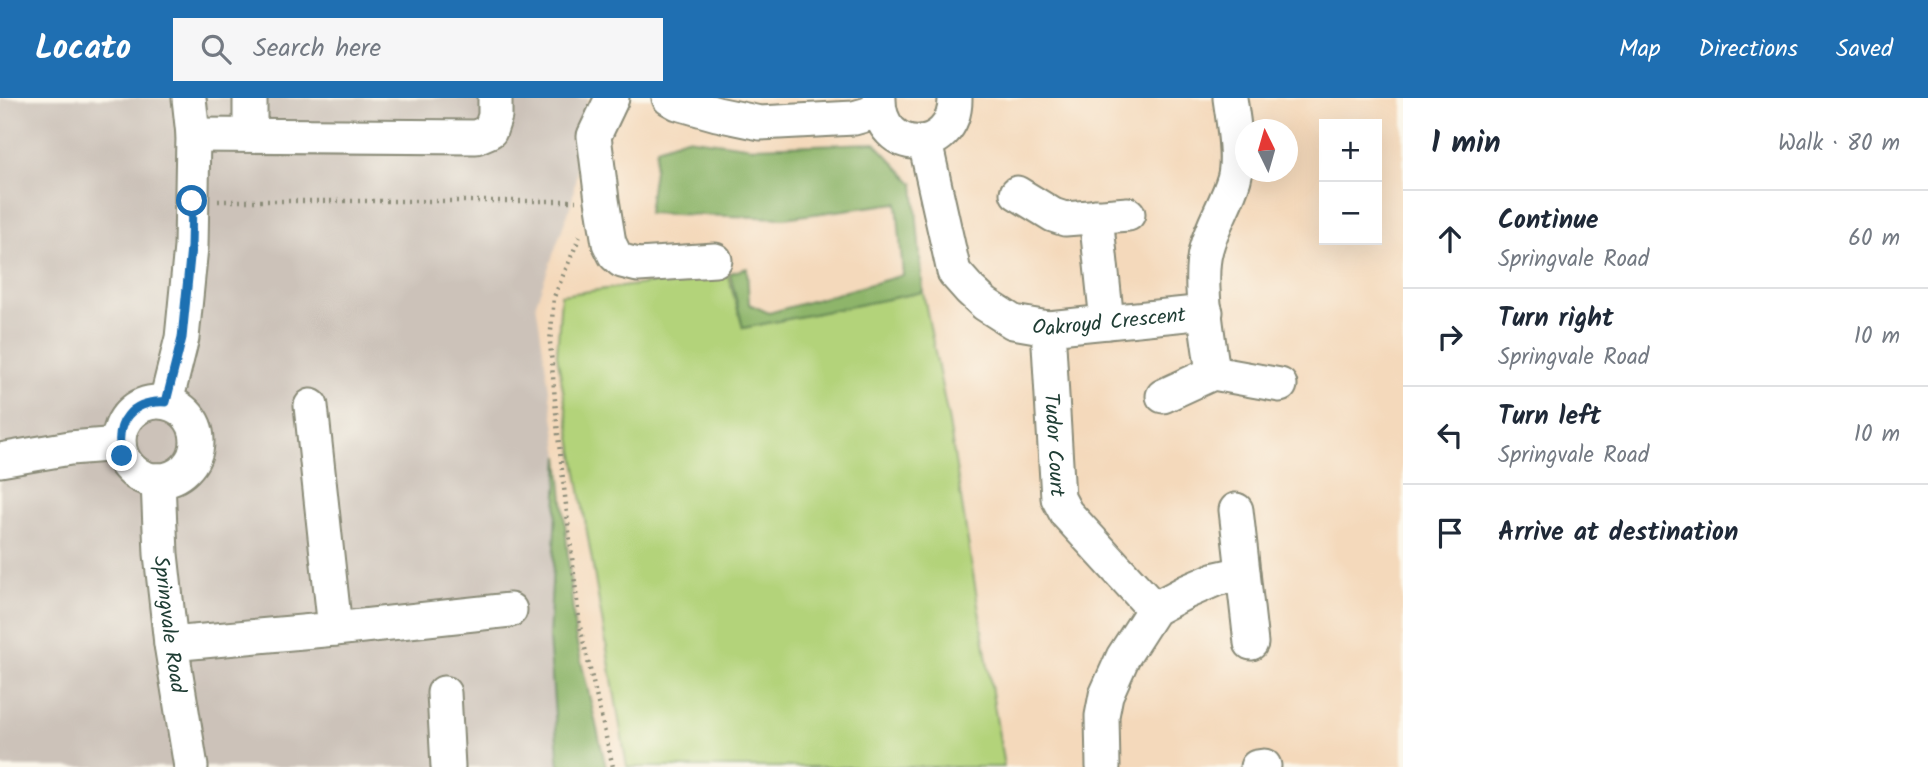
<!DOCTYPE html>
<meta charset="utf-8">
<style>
:root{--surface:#fff;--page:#f6f6f7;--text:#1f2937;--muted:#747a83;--line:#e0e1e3;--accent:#1f6fb2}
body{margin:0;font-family:Kalam,sans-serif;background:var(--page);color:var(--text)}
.controls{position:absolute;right:21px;top:21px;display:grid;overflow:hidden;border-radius:0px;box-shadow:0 7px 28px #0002}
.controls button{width:63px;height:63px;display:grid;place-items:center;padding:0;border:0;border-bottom:2px solid var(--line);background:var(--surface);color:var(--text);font:35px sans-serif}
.compass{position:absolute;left:1235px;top:21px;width:63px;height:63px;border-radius:50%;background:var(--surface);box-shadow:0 7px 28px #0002;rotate:355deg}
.stop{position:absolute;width:21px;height:21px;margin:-16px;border:5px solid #1f6fb2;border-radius:50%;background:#fff}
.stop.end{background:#1f6fb2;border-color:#fff;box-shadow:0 2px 7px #0008}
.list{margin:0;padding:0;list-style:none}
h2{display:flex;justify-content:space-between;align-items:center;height:91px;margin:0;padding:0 28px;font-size:30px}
h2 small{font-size:23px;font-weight:400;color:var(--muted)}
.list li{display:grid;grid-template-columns:46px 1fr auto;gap:21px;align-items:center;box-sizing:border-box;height:98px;padding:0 28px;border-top:2px solid var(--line)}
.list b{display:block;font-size:26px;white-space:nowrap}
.list p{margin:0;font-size:23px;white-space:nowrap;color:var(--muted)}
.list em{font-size:23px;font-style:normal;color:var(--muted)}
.icon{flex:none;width:38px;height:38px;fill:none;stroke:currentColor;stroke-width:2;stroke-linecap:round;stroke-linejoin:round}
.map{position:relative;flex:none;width:1403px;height:669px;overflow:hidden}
header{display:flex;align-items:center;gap:42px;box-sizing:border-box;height:98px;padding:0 35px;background:var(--accent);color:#fff}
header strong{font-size:33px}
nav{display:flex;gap:38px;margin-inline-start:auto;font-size:24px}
.search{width:490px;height:63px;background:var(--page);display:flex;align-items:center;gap:18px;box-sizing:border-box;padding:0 24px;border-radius:0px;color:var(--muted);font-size:26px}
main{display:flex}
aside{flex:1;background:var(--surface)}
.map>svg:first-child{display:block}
.industrial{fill:#ccc2b9}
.green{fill:#b3d37a;stroke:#698857;stroke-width:2}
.forest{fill:#8eb56a;stroke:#56794f;stroke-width:2}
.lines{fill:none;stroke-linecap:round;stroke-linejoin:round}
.minor-casing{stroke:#8a8b78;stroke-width:37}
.path{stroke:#8a8b78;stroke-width:4.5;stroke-dasharray:2 5;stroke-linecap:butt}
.minor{stroke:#fff;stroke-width:33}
.route{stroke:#1f6fb2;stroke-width:9}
.labels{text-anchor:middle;stroke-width:7;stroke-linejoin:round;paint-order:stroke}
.street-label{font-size:21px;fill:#1f3d34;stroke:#fbf7ec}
</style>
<header>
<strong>Locato</strong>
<div class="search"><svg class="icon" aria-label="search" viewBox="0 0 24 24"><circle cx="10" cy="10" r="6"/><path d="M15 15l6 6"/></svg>Search here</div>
<nav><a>Map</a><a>Directions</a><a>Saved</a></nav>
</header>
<main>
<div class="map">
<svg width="1403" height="669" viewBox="0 0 1403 669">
<rect width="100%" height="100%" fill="#fbf7ec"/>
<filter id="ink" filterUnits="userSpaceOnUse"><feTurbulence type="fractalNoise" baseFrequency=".0143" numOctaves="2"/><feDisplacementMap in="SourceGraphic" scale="14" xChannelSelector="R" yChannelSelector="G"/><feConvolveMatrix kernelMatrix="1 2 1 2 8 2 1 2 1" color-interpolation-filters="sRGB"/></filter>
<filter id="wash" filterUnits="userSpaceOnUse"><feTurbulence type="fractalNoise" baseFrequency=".00686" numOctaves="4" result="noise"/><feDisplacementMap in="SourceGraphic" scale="28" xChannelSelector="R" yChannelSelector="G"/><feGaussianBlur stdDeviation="1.57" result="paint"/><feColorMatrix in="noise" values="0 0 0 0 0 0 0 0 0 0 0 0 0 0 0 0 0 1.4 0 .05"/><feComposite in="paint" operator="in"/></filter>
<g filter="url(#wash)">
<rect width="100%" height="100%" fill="#f4d9bb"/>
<path class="industrial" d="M0,0H588L572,103L536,205L559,358L549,540L559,669H0Z"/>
<path class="green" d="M727,175L743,230L923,194L949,325L1004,669H627L557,257L561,197Z"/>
<g class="forest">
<path d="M686,40L753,49L875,45L914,86L923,194L743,230L730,175L747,170L749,206L769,215L903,177L897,105L784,120L648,115L657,50Z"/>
<path d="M559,358L575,537L606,669H559L549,540Z"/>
</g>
</g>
<g filter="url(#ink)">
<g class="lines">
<g class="minor-casing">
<g id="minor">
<path d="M612,0L594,38L602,102L609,145L615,157L622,163L638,167L715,162"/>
<path d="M669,0L678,5L717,16L760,25L854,20L879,13"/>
<path d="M879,0C878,59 956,59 955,0"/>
<path d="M250,36V0"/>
<path d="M193,37L476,39L490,33L495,18V0"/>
<path id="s1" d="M925,44L954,174L970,192L985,206L1013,224L1048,230L1206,214"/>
<path d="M1017,95L1053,117L1065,121L1128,116"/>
<path d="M1096,118L1107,224"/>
<path id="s2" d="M1048,230L1058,400L1066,415L1154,511"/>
<path d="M1213,275C1209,242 1197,183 1206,151C1212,127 1227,105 1234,81C1240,60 1233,22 1230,0"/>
<path d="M1163,298L1213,275L1280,287"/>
<path d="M166,304L182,240L191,149L193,37L189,0"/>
<circle cx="158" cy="343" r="39"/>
<path d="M0,362L70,350L119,346"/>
<path id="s3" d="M158,382L161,456L171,546L191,669"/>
<path d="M1236,412L1251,545"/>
<path d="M335,531L510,512"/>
<path d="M171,546L335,531L311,308"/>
<path d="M444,595L448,669"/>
<path d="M1103,669L1102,618L1106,597L1123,559L1154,511L1186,494L1216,481L1243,475"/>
<path d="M1257,669L1264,668"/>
</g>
</g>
<g class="path">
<path d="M218,103H576"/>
<path d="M580,138L554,199L550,244L558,337L580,529L613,669"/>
</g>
<use href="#minor" class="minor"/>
</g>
</g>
<g class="lines" filter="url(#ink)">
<path class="route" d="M122,358C113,324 132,302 166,304L182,240L191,149L192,103"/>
</g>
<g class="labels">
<g class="street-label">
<text dy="7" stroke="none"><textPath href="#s1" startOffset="308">Oakroyd Crescent</textPath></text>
<text dy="7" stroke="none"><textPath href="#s2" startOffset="117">Tudor Court</textPath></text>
<text dy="7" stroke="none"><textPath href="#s3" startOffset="145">Springvale Road</textPath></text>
</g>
</g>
</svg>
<div class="controls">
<button>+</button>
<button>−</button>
</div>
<svg class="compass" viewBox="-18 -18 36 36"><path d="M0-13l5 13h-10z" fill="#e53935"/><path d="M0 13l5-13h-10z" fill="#747a83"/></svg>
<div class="stop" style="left:192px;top:103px"></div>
<div class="stop end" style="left:122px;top:358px"></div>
</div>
<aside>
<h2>1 min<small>Walk · 80 m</small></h2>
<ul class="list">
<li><svg class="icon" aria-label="ahead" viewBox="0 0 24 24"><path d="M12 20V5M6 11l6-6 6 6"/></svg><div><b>Continue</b><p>Springvale Road</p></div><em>60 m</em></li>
<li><svg class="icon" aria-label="right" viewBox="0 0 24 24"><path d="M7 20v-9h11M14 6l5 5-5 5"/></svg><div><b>Turn right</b><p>Springvale Road</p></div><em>10 m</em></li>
<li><svg class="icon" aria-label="left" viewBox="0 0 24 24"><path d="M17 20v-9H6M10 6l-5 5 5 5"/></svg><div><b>Turn left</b><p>Springvale Road</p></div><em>10 m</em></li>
<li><svg class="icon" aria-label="arrive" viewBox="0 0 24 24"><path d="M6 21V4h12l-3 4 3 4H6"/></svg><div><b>Arrive at destination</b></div></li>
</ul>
</aside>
</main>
